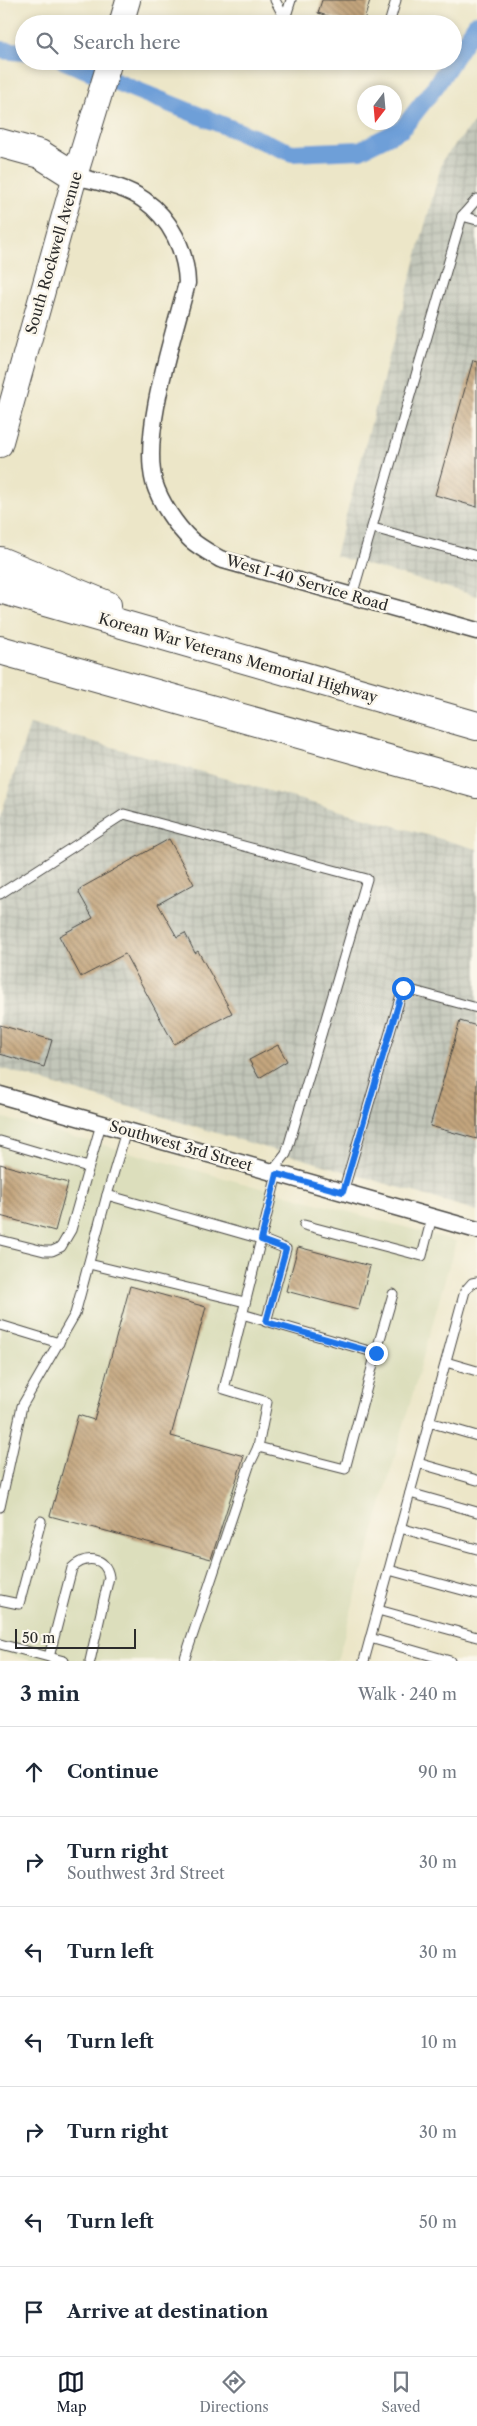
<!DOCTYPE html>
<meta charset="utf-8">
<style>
:root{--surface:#fff;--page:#f6f6f7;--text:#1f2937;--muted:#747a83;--line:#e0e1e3;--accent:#111827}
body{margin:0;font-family:"Libre Caslon Text",serif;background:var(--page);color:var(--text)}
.compass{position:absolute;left:357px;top:85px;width:45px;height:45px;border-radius:50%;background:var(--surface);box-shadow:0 2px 8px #0003;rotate:196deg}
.scale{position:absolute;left:15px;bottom:12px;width:121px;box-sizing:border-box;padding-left:5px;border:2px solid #2b2b2b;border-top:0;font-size:14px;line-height:18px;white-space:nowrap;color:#2b2b2b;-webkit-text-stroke:4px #fbf7ec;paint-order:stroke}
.stop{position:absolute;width:15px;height:15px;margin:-11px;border:4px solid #1a73e8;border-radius:50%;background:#fff}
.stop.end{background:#1a73e8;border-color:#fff;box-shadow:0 1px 5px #0008}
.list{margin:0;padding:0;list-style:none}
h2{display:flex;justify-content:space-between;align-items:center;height:65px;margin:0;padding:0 20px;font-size:21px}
h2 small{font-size:16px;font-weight:400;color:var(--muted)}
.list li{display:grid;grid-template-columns:32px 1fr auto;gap:15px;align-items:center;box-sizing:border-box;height:90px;padding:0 20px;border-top:1px solid var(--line)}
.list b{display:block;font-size:19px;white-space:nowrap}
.list p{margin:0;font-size:16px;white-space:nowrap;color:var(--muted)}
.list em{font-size:16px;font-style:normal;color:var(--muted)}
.icon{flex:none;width:28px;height:28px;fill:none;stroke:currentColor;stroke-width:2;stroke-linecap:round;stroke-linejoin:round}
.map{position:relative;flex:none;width:477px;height:1661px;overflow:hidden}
.search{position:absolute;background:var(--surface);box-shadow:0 2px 8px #0003;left:15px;right:15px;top:15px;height:55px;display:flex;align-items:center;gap:12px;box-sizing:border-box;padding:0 18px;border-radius:28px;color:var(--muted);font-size:19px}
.sheet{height:695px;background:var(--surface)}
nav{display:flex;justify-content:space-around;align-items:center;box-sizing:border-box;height:70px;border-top:1px solid var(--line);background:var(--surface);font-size:14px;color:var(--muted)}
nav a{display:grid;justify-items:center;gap:2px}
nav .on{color:var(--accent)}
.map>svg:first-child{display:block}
.built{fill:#dcdebc}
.industrial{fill:url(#industrial-grid)}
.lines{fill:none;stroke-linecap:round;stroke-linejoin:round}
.canal{stroke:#6e9fd8;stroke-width:18}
.building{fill:url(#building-back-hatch)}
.lane-casing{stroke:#484743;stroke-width:11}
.street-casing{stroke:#484743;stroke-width:19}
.secondary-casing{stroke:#484743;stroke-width:26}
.highway-casing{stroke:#484743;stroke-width:30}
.lane{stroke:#fff;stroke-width:9}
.street{stroke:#fff;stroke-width:16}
.secondary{stroke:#fff;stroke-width:24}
.highway{stroke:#fff;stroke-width:28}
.route{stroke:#1a73e8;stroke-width:6}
.labels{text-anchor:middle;stroke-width:5;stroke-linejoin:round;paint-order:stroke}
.street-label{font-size:15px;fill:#2b2b2b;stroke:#fbf7ec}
</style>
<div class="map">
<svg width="477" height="1661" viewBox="0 0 477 1661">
<defs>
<pattern id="industrial-grid" width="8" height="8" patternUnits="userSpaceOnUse" patternTransform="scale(1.25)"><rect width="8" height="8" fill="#c2c6b9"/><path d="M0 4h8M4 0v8" fill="none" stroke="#a7aa9f"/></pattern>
<pattern id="building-back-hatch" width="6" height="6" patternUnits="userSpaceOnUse" patternTransform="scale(1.25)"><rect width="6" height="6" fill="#c4a67e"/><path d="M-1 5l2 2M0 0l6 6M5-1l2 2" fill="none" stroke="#9f8767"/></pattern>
</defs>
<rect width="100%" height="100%" fill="#fbf7ec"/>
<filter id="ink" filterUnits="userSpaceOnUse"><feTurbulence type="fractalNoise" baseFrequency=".02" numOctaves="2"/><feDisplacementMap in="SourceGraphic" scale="10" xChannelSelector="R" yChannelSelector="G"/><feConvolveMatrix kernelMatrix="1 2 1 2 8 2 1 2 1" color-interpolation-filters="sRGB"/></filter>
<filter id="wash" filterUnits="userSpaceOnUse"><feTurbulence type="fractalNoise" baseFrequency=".0096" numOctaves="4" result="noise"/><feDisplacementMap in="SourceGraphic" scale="20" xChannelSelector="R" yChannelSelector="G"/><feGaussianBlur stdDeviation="1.12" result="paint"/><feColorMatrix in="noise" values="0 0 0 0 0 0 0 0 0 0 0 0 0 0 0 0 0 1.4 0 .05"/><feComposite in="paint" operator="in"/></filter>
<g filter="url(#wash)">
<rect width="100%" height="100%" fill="#ece6c8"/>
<path class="built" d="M0,1117L456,1241L337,1661H32L0,1652Z"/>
<g class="industrial">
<path d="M477,119V596L335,556L443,159Z"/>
<path d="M30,724L477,849V1211L0,1068V818Z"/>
</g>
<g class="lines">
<g class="canal">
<path d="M0,50L24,52"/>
<path d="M453,59L477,23"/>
<path d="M64,61L292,153L360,150L402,129L435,87L452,61"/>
</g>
</g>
<g id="blocks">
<g class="building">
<path d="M322,0H370L363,24H354L318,13Z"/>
<path d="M473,360L477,361V507L435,495Z"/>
<path d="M169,839L194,884L158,904L177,937L185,933L195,953L198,951L232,1013L174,1044L125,954L81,977L59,936L93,918L79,893L81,888Z"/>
<path d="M460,1021L477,1026V1139L430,1126Z"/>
<path d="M0,1025L52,1040L44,1067L0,1054Z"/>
<path d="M278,1045L287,1061L259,1078L249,1060Z"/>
<path d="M0,1164L68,1183L55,1231L0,1216Z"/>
<path d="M298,1247L370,1266L358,1310L286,1291Z"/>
<path d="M130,1286L206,1307L171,1436L244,1456L211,1559L50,1516L78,1415L94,1420Z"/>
</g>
</g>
</g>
<g filter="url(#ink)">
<use href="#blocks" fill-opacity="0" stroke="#484743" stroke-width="1"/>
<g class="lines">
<g class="lane-casing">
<g id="lane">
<path d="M275,0L285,19L303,24"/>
<path d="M285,19L291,0"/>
<path d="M389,24L396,0"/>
<path d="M462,216L477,199"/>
<path d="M373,528L477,556"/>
<path d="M352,596L462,216L477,220"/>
<path d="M0,894L124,814L367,879L286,1154L272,1172"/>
<path d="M0,1141L88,1167"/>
<path d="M343,1192L403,988L477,1008"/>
<path d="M107,1195L126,1131"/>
<path d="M304,1225L422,1256L432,1217"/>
<path d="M0,1240L44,1251H52L61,1247L71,1230L101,1124"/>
<path d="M89,1264L245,1302"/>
<path d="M242,1314L376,1353L345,1469L258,1447L267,1402L224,1389L277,1174"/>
<path d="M0,1325L59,1343"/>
<path d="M376,1353L393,1294"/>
<path d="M446,1362L477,1371"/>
<path d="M429,1422L477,1436"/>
<path d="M418,1463L477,1480"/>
<path d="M410,1493L477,1512"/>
<path d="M0,1507L22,1406L75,1314L107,1195L261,1239L286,1249L266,1322"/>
<path d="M400,1528L477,1549"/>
<path d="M389,1570L477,1594"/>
<path d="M0,1600L19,1604L41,1521"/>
<path d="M378,1610L477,1637"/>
<path d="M370,1638L450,1661"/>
<path d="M0,1644L64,1661"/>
<path d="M49,1657L72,1568C85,1555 106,1556 109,1577L90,1661"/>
<path d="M184,1661L249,1466L258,1447"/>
<path d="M364,1661L465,1291L472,1283L477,1282"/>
</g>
</g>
<g class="street-casing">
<g id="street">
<path d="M75,176C98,182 125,186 144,200C171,219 186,251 187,283C174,335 141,431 154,482C160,502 176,526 191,540C199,547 210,553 220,559L477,631"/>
<path d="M0,1095L477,1230"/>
</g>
</g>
<g class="secondary-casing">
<g id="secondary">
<path d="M121,24L128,0"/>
<path d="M0,445L75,176L110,61"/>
</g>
</g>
<g class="highway-casing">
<g id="highway">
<path d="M0,143L40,154L75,176"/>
<path d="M0,561L107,605"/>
<path d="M0,589L477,726"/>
<path d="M0,650L477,784"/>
</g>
</g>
<use href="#lane" class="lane"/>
<use href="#street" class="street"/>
<use href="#secondary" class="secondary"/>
<use href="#highway" class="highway"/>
</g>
</g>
<g class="lines" filter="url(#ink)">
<path class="route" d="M376,1353L266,1322L286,1249L261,1240L277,1174L343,1192L403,988"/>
</g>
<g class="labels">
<g class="street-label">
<text transform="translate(54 253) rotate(-74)" y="5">South Rockwell Avenue</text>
<text transform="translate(307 583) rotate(16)" y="5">West I-40 Service Road</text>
<text transform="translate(238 658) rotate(16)" y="5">Korean War Veterans Memorial Highway</text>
<text transform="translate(181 1146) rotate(16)" y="5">Southwest 3rd Street</text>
</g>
</g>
</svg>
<svg class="compass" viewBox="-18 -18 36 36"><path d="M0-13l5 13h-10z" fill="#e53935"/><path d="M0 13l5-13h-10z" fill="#747a83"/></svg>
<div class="scale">50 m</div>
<div class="stop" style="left:403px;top:988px"></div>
<div class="stop end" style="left:376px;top:1353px"></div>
<div class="search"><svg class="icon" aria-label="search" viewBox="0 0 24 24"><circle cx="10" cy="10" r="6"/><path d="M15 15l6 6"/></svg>Search here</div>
</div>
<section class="sheet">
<h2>3 min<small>Walk · 240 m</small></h2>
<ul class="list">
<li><svg class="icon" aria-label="ahead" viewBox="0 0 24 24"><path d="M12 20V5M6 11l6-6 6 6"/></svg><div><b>Continue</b></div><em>90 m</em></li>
<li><svg class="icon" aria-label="right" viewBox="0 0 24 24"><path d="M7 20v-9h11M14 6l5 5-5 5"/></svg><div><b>Turn right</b><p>Southwest 3rd Street</p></div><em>30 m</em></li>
<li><svg class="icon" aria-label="left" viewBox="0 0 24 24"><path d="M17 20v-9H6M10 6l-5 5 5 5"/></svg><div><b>Turn left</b></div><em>30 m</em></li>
<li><svg class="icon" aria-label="left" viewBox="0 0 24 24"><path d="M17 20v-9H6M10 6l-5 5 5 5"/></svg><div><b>Turn left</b></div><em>10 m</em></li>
<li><svg class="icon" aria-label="right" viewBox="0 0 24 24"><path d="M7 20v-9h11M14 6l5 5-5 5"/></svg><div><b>Turn right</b></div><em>30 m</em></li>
<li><svg class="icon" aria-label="left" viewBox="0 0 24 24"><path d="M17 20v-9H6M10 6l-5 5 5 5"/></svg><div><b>Turn left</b></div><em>50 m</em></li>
<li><svg class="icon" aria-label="arrive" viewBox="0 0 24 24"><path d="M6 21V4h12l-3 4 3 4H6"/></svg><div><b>Arrive at destination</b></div></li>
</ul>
</section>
<nav>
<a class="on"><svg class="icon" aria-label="map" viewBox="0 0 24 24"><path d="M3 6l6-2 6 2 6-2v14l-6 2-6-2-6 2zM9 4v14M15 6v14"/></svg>Map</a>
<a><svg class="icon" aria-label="directions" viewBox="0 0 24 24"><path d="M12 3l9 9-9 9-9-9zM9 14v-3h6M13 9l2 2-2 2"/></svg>Directions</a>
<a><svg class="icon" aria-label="saved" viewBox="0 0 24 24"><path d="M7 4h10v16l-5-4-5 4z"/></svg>Saved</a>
</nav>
